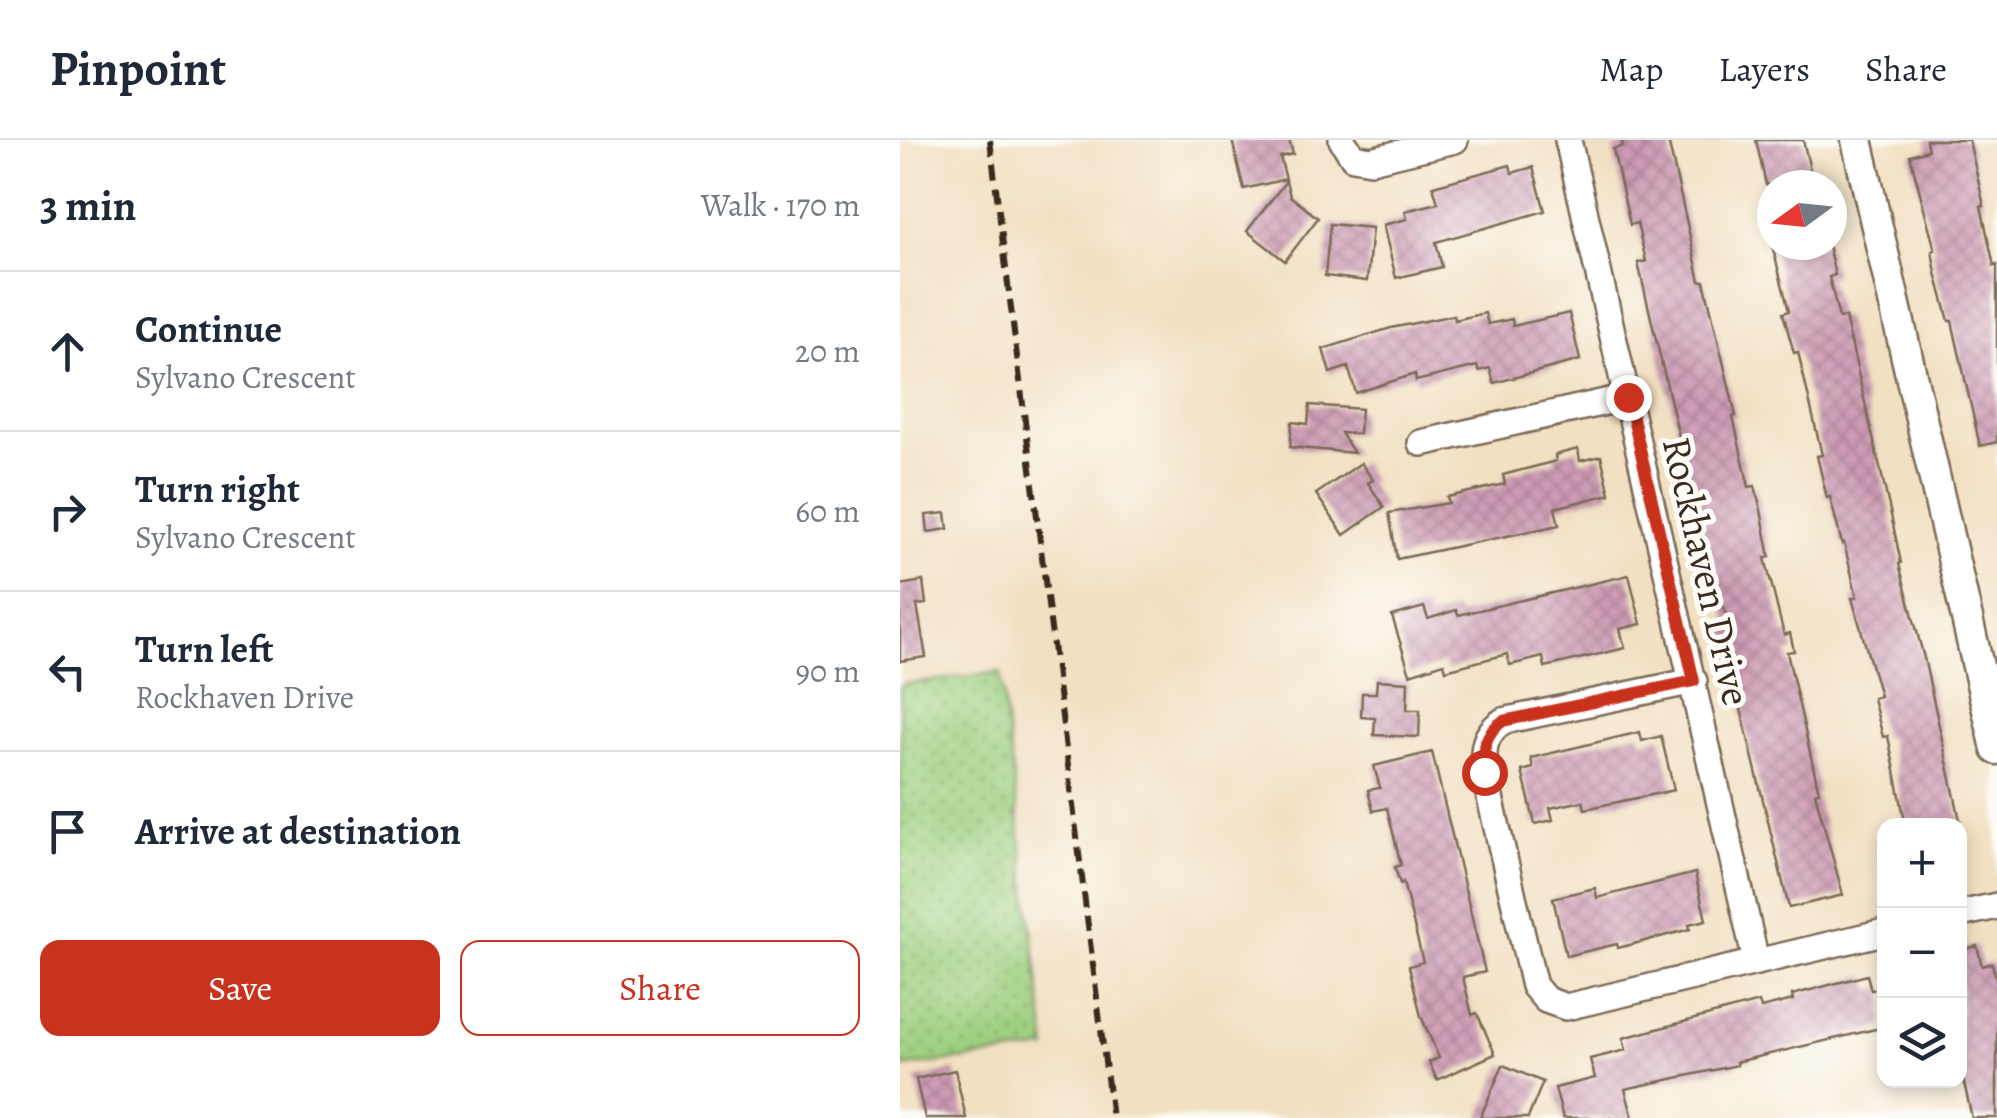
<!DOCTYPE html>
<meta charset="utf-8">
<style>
:root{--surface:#fff;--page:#f6f6f7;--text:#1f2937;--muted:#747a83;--line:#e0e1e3;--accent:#c8321e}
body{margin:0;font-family:Alegreya,serif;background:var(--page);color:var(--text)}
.controls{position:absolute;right:30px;bottom:30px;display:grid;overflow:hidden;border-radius:20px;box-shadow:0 5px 15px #0003}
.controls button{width:90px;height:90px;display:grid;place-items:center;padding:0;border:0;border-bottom:2px solid var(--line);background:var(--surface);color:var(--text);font:50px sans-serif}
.compass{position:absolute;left:857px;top:30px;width:90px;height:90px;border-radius:50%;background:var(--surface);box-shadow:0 5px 15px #0003;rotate:255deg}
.stop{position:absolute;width:30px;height:30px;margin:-22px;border:8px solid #c8321e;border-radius:50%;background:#fff}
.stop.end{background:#c8321e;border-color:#fff;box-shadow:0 2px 10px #0008}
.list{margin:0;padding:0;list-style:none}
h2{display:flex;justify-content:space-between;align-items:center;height:130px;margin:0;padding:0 40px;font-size:42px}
h2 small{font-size:32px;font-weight:400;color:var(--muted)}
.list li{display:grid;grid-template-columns:65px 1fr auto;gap:30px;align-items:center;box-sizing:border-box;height:160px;padding:0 40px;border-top:2px solid var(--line)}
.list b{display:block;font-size:38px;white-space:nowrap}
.list p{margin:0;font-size:32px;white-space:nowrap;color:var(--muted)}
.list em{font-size:32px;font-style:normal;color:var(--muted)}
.actions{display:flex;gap:20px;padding:30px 40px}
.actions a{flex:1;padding:22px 0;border:2px solid var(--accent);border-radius:20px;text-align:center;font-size:35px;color:var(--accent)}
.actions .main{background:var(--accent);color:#fff}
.icon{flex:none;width:55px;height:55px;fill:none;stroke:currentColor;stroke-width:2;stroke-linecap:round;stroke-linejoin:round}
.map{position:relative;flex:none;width:1097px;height:978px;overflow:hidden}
header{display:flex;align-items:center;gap:60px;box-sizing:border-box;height:140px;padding:0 50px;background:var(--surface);border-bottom:2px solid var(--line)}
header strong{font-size:48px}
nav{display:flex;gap:55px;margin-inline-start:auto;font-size:35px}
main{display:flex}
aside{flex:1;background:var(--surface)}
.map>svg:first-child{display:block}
.park{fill:url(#park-dots);stroke:#6c7d4f;stroke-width:2.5}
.building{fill:url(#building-cross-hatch)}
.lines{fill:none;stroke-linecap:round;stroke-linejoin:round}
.minor-casing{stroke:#7b6a57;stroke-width:30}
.tertiary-casing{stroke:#7b6a57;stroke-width:35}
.minor{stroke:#fff;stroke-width:25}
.tertiary{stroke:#fff;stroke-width:30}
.rail{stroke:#3b2a1e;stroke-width:6;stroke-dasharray:15 8;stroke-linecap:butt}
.route{stroke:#c8321e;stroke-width:12}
.labels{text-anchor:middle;stroke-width:10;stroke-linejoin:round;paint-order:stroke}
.street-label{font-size:40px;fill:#3b2a1e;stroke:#fdfcf7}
</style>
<header>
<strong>Pinpoint</strong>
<nav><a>Map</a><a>Layers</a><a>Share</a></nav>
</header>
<main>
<aside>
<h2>3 min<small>Walk · 170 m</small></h2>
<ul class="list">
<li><svg class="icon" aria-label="ahead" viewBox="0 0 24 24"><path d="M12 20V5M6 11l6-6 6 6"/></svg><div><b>Continue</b><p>Sylvano Crescent</p></div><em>20 m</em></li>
<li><svg class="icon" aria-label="right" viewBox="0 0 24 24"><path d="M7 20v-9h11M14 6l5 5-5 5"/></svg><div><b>Turn right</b><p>Sylvano Crescent</p></div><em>60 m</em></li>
<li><svg class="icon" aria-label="left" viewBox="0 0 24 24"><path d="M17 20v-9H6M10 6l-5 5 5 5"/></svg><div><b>Turn left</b><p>Rockhaven Drive</p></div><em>90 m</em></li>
<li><svg class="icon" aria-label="arrive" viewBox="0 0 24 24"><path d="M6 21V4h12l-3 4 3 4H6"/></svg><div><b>Arrive at destination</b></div></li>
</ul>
<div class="actions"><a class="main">Save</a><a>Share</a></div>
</aside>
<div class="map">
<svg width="1097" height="978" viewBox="0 0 1097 978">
<defs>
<pattern id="park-dots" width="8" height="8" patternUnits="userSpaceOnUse" patternTransform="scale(2.5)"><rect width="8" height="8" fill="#9ed080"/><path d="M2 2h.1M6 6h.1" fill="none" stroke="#82a968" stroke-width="1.8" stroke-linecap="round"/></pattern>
<pattern id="building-cross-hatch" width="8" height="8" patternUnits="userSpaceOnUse" patternTransform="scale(2.5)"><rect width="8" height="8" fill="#ce9cb5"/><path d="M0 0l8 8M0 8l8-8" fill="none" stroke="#a87f93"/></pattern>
</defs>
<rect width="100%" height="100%" fill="#fdfcf7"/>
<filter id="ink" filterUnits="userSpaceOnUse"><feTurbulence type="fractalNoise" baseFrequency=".01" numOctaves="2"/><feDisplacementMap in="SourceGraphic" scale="20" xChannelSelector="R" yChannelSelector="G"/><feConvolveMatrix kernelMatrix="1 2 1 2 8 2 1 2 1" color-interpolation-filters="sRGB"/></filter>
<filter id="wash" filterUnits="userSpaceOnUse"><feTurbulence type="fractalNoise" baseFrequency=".0048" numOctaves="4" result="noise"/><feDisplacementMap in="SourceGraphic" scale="40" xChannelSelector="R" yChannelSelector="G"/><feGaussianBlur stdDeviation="2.25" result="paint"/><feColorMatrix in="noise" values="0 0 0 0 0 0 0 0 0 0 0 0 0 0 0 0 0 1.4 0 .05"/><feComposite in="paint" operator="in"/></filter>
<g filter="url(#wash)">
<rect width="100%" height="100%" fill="#f2e0c2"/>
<path class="park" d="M100,532L147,909L0,927V545Z"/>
<g id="blocks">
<g class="building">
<path d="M332,0H389L393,14L380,17L386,39L344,49Z"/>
<path d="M721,0H768L800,141H804L836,276L833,277L849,347L855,346L861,370L870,417L865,418L884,495L890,493L894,511L887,512L919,652L915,653L943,755L889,768L832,532L823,484L828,483L795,365L738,123L746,121L737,83L730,85L713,9L723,6Z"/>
<path d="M856,0H903L912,38L902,41L903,45H866Z"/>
<path d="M1026,0H1069L1084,66H1081L1094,126L1097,125V302L1080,306L1052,181H1049L1036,133L1032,111L1035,110L1010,15L1028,10Z"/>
<path d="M610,25L612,33L633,27L645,71L536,102L542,127L496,138L483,85L507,79L505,71L538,63L533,46Z"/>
<path d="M386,41L390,56L418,78L385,121L347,91Z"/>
<path d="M430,84L472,88L467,141L425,136Z"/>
<path d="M872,105H928L935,135L929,137L939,178L945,177L950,198L991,375L1001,423L999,424L1024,518L1060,680L1036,686H1006L988,596L983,597L973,558L980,556L952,458L957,457L944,403L942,404L930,357L927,358L917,316L922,315L898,212L894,213L883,173L889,171Z"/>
<path d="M585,173L588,184L612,179L613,186L669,173L680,220L594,243L590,228L579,231L577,226L516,241L515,234L456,253L448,227L430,233L423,209L491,188L554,175L555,180Z"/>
<path d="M410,265L461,269L459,294L441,293L454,313L390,307L392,282L408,284Z"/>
<path d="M678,309L680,321L701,316L710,354L655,368L659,385L497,419L489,373L549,363L547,357L605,344L603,335L656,321L655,315Z"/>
<path d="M461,323L473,340L468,343L484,367L444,395L416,354Z"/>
<path d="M46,373L48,389L28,392L26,375Z"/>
<path d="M729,435L741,484L720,489L725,508L645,527L643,517L610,525L607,514L546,530L544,523L510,534L492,476L524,467L528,479L556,470L558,475Z"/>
<path d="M23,441L26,464L17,465L26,517L0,521V445Z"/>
<path d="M477,540L508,542L507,570H520L519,597L474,595L475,578L461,577L462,553H476Z"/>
<path d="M740,592L742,601L761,596L774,650L685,669L683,661L650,668L653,680L635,684L622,631L633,628L631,618Z"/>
<path d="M532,612L585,832L563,837L572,875L577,873L595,914L537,940L529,922L539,918L521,876L509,826L523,822L503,742L500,744L495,727L501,725L487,668L473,671L468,650L480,648L474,626Z"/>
<path d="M795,733L806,780L789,784L790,789L741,802L718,808L717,804L666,816L653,758L695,748L697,758Z"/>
<path d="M1077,806L1082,826L1092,823L1097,843V978H1072L1060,925V810Z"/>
<path d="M967,835L971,850L984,847V887L836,922L837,925L725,949L733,978H663L655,948L695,938L690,919L726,910L723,898L859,862L861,868L893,860L892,855Z"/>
<path d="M603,925L643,942L628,978H580Z"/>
<path d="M55,930L66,978H25L16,939Z"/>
</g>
</g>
</g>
<g filter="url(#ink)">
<use href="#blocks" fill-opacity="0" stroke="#7b6a57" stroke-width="2.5"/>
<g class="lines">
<g class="minor-casing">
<g id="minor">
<path d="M442,0L453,17L471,20L555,0"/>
<path d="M668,0L856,821"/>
<path d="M521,303L728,257"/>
<path d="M794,541L603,581C583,594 583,609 584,632L634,846L646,860L666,867L984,792"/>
<path d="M1060,774L1097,766"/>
</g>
</g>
<g class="tertiary-casing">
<path id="tertiary" d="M957,0L1097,609"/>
</g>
<use href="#minor" class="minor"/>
<use href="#tertiary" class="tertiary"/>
<path class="rail" d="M90,0L212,978"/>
</g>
</g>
<g class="lines" filter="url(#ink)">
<path class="route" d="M584,632C583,610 583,594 603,581L794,541L728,257"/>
</g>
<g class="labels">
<g class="street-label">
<text transform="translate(807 431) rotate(77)" y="14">Rockhaven Drive</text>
</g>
</g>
</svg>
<div class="controls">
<button>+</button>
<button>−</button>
<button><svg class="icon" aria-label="layers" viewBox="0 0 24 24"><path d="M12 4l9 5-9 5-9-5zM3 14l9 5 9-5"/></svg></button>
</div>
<svg class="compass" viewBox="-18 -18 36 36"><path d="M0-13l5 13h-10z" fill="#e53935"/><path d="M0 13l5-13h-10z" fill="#747a83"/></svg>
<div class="stop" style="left:584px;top:632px"></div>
<div class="stop end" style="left:728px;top:257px"></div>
</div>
</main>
